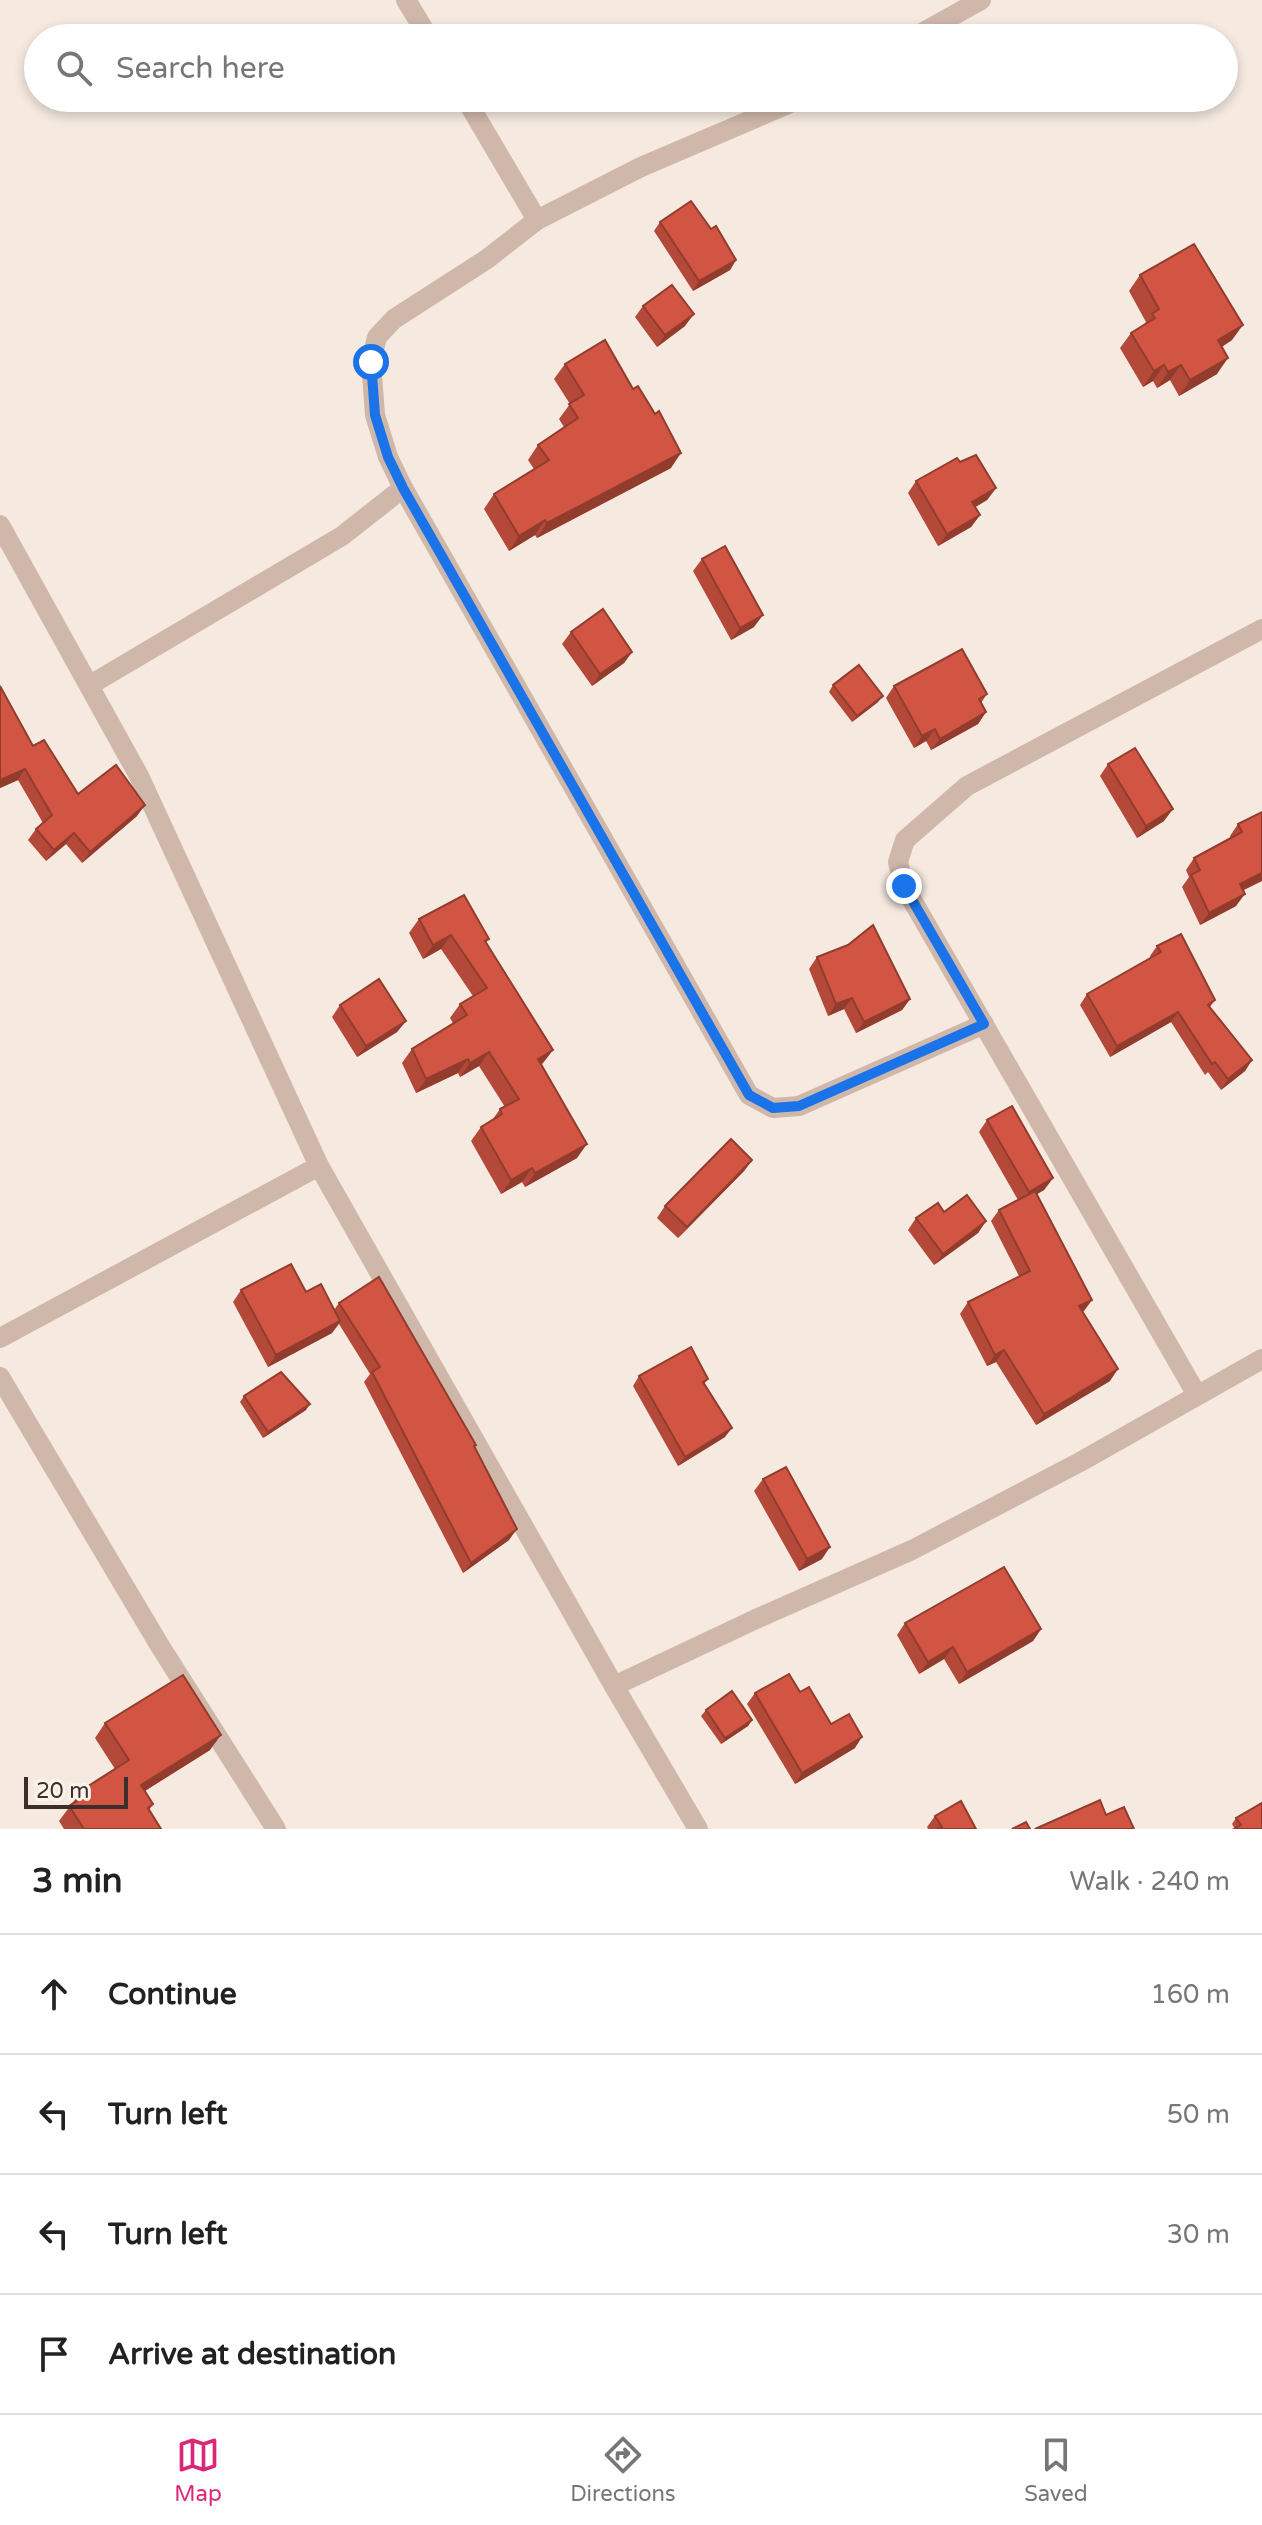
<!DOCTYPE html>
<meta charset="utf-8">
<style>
:root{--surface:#fff;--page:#f6f6f6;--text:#222;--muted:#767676;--line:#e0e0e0;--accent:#db2777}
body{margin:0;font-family:"Varela Round",sans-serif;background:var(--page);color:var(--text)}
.scale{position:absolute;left:24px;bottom:20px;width:104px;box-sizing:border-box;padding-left:8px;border:4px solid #3c2e2a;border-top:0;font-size:22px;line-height:28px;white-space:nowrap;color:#3c2e2a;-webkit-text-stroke:6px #fcf3ed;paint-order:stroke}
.stop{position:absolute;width:24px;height:24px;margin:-18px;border:6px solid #1a73e8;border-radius:50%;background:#fff}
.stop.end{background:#1a73e8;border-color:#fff;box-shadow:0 2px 8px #0008}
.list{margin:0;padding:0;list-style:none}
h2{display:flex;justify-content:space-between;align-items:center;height:104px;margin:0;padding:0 32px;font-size:34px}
h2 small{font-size:26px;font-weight:400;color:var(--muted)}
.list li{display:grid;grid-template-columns:52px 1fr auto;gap:24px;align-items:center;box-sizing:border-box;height:120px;padding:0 32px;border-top:2px solid var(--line)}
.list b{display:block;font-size:30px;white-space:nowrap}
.list em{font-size:26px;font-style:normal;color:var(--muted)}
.icon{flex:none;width:44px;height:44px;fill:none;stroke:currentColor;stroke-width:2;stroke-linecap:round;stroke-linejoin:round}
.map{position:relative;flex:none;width:1262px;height:1829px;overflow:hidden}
.search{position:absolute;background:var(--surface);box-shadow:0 4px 12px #0003;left:24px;right:24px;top:24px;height:88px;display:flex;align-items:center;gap:20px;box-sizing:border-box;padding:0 28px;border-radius:44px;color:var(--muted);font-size:30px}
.sheet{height:584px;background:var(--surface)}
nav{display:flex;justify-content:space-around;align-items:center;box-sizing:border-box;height:112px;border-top:2px solid var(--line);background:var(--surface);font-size:22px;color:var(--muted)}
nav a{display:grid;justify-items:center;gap:4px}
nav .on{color:var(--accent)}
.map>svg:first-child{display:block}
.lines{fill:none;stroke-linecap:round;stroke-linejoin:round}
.minor{stroke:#cfb7aa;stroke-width:20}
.wall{fill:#b44939}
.shaded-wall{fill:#923c2e}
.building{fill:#d15542;stroke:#923c2e;stroke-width:2}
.route{stroke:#1a73e8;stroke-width:10}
</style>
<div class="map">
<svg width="1262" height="1829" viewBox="0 0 1262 1829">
<rect width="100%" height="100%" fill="#f5e9e0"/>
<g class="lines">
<g class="minor">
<path d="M406,0L429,38"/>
<path d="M913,38L981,0"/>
<path d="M465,98L537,220"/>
<path d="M403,488L749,1095L773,1108L799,1106L984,1024"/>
<path d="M0,525L139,776L319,1166L614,1686L698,1829"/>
<path d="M90,685L342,536L403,488L388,457L375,415L371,362L377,337L394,319L487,259L537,220L641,167L802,98"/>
<path d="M0,1338L319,1166"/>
<path d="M0,1377L160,1646L276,1829"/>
<path d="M1197,1395L904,886L898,862L905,840L967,786L1262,629"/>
<path d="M614,1686L756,1619L912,1550L1080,1462L1262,1359"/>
</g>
</g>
<g class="wall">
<path d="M660,222L711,229L736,260L730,270L693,291L654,231Z"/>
<path d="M1140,275L1232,340L1222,347L1217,374L1179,396L1170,380L1157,388L1153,381L1143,387L1120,348L1131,333L1144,325L1146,322L1129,291Z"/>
<path d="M643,306L685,326L657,347L635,317Z"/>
<path d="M565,364L671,468L537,538L535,535L509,551L484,509L494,494L534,469L528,460L538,445L564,427L559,419L570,404L554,379Z"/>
<path d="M916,481L996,488L987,500L975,507L980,515L971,527L938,546L908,493Z"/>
<path d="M702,559L754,627L731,640L693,571Z"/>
<path d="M571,632L632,652L624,663L592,686L562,644Z"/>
<path d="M833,685L878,702L852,722L829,692Z"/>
<path d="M0,686L33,746L78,794L137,816L82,863L66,844L46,861L28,840L36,829L43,823L18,780L0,788Z"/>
<path d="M894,686L987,694L981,703L986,712L978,724L931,750L926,741L914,748L886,698Z"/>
<path d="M1108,764L1164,821L1137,838L1100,776Z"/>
<path d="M1262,812L1243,891L1236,906L1200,925L1182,887L1189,877L1186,870L1194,858L1231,838L1230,836L1238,824Z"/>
<path d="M419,919L489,939L486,942L553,1050L541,1065L577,1158L525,1187L522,1182L501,1194L471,1141L481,1127L493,1119L500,1109L505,1107L479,1066L460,1077L458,1073L416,1093L402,1063L412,1049L453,1023L450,1018L460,1004L473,996L441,949L423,959L409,933Z"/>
<path d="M1157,946L1215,1000L1210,1007L1252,1060L1245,1071L1221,1090L1208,1072L1205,1075L1171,1022L1110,1057L1080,1005L1087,994L1151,958L1150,956Z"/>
<path d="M817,957L910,999L902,1010L856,1033L844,1009L828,1016L809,969Z"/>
<path d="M340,1005L406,1021L397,1032L357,1057L332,1017Z"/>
<path d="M987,1120L1053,1178L1044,1190L1037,1194L1092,1300L1082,1312L1110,1381L1036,1425L996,1362L987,1366L960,1314L968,1302L1019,1276L991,1221L999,1210L1018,1200L979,1132Z"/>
<path d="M752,1160L744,1171L678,1238L657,1218L665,1206Z"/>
<path d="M944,1212L986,1221L978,1233L934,1265L908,1230L916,1218Z"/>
<path d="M241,1290L306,1292L334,1310L339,1303L476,1445L474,1447L509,1540L463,1573L364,1382L370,1374L339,1324L332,1333L268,1367L233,1302Z"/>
<path d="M639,1376L708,1379L704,1384L725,1437L678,1466L633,1386Z"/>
<path d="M244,1396L306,1410L263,1438L240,1402Z"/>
<path d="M763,1479L822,1559L799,1571L754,1491Z"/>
<path d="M905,1623L1041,1629L1033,1641L959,1684L944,1659L919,1674L897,1635Z"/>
<path d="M800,1692L855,1748L795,1784L747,1704L755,1693Z"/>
<path d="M706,1710L752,1720L748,1726L721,1744L701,1716Z"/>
<path d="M105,1723L210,1750L145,1791L153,1804L149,1810L161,1829H64L59,1821L82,1790L115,1769L95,1738Z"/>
<path d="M935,1816L976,1829H928L927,1827Z"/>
<path d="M1236,1818L1262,1829H1235L1232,1824Z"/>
</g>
<g class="shaded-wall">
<path d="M736,260L730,270L693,291L699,281Z"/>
<path d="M694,314L685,326L657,347L665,335Z"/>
<path d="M1243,325L1232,340L1206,356L1218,340Z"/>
<path d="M1228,358L1217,374L1179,396L1190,380Z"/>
<path d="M1164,365L1153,381L1143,387L1154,371Z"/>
<path d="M1181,365L1170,380L1157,388L1168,372Z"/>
<path d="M681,453L671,468L537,538L547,523Z"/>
<path d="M996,488L987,500L964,514L972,502Z"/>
<path d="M980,515L971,527L938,546L947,534Z"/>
<path d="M545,520L535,535L509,551L519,536Z"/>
<path d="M763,615L754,627L731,640L740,628Z"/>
<path d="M632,652L624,663L592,686L600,674Z"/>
<path d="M883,696L878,702L852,722L857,716Z"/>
<path d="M986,712L978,724L931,750L940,739Z"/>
<path d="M935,729L926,741L914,748L922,736Z"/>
<path d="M25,769L18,780L0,788V780Z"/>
<path d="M145,805L137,816L82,863L90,852Z"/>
<path d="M1173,809L1164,821L1137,838L1146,826Z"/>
<path d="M74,833L66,844L46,861L54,850Z"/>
<path d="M1262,873V881L1232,896L1240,884Z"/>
<path d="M1245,894L1236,906L1200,925L1209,913Z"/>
<path d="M451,935L441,949L423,959L433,945Z"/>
<path d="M852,998L844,1009L828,1016L836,1004Z"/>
<path d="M910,999L902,1010L856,1033L864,1022Z"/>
<path d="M1178,1012L1171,1022L1110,1057L1117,1046Z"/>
<path d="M406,1021L397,1032L357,1057L366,1046Z"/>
<path d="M553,1050L543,1063L528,1073L538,1059Z"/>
<path d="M489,1052L479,1066L460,1077L470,1063Z"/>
<path d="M468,1059L458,1073L416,1093L426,1079Z"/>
<path d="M1252,1060L1245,1071L1221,1090L1228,1079Z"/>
<path d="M587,1144L577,1158L525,1187L535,1173Z"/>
<path d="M752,1160L744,1171L678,1238L687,1227Z"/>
<path d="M532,1168L522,1182L501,1194L511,1180Z"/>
<path d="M1053,1178L1044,1190L1020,1204L1029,1192Z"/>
<path d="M986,1221L978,1233L934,1265L943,1254Z"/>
<path d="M1092,1300L1084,1311L1071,1318L1079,1306Z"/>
<path d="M340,1321L332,1333L268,1367L276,1355Z"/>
<path d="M1004,1350L996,1362L987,1366L995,1355Z"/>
<path d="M1118,1369L1110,1381L1036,1425L1044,1414Z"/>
<path d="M310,1404L306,1410L263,1438L268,1432Z"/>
<path d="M732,1428L725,1437L678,1466L685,1457Z"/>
<path d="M517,1529L509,1540L463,1573L471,1563Z"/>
<path d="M830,1547L822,1559L799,1571L807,1559Z"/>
<path d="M1041,1629L1033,1641L959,1684L967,1672Z"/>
<path d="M953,1647L944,1659L919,1674L928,1662Z"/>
<path d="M752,1720L748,1726L721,1744L725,1738Z"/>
<path d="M221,1735L210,1750L130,1800L141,1785Z"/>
<path d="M862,1737L855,1748L795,1784L802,1773Z"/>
</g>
<g class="building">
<path d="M691,201L711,229L716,226L736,260L699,281L660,222Z"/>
<path d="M1194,244L1243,325L1218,340L1228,358L1190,380L1181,365L1168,372L1164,365L1154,371L1131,333L1155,318L1152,314L1159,309L1140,275Z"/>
<path d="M672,285L694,314L665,335L643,306Z"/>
<path d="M605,340L633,389L638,386L655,414L659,411L681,453L547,523L545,520L519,536L494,494L549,460L538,445L578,418L569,404L584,395L565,364Z"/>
<path d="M976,455L996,488L972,502L980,515L947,534L916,481L957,458L960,462Z"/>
<path d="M725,546L763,615L740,628L702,559Z"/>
<path d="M603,609L632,652L600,674L571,632Z"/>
<path d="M962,649L987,694L979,699L986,712L940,739L935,729L922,736L894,686Z"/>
<path d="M859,665L883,696L857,716L833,685Z"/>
<path d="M0,686L33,746L44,740L78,794L116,765L145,805L90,852L74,833L54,850L36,829L52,815L25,769L0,780Z"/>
<path d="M1135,748L1173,809L1146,826L1108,764Z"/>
<path d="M1262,812V873L1240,884L1245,894L1209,913L1191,875L1200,870L1194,858L1242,832L1238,824Z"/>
<path d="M464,895L489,939L485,941L553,1050L538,1059L587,1144L535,1173L532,1168L511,1180L481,1127L502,1114L500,1109L519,1099L489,1052L470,1063L468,1059L426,1079L412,1049L467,1015L460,1004L487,988L451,935L433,945L419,919Z"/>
<path d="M873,925L910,999L864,1022L852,998L836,1004L817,957L848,945Z"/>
<path d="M1181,934L1215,1000L1208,1005L1252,1060L1228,1079L1215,1062L1212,1064L1178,1012L1117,1046L1087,994L1161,952L1157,946Z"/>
<path d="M379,979L406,1021L366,1046L340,1005Z"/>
<path d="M1012,1106L1053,1178L1029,1192L987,1120Z"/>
<path d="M731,1139L752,1160L687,1227L665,1206Z"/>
<path d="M1035,1191L1092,1300L1079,1306L1118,1369L1044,1414L1004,1350L995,1355L968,1302L1030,1271L999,1210Z"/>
<path d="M967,1195L986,1221L943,1254L916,1218L938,1203L944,1212Z"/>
<path d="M291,1264L306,1292L321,1284L340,1321L276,1355L241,1290Z"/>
<path d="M379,1277L476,1445L474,1446L517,1529L471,1563L372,1372L380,1367L339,1303Z"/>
<path d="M691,1347L708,1379L703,1382L732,1428L685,1457L639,1376Z"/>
<path d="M281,1372L310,1404L268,1432L244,1396Z"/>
<path d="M786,1467L830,1547L807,1559L763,1479Z"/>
<path d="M1004,1567L1041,1629L967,1672L953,1647L928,1662L905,1623Z"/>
<path d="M789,1674L800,1692L809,1687L831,1724L849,1714L862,1737L802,1773L755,1693Z"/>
<path d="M183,1675L221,1735L141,1785L153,1804L148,1808L161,1829H84L69,1806L86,1795L82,1790L129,1760L105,1723Z"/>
<path d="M732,1691L752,1720L725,1738L706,1710Z"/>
<path d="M1100,1800L1106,1815L1124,1807L1134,1829H1035Z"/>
<path d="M961,1801L976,1829H937L942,1827L935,1816Z"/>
<path d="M1262,1803V1829H1234L1241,1825L1236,1818Z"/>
<path d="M1026,1822L1030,1829H1012Z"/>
</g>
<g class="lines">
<path class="route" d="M371,362L375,415L388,457L403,488L749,1095L773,1108L799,1106L984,1024L904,886"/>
</g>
</svg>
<div class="scale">20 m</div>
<div class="stop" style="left:371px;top:362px"></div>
<div class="stop end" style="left:904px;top:886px"></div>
<div class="search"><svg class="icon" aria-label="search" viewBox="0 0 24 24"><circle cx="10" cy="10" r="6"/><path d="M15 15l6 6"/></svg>Search here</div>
</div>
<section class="sheet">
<h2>3 min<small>Walk · 240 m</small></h2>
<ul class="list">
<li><svg class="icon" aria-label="ahead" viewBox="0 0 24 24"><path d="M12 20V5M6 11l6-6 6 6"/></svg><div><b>Continue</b></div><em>160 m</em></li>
<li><svg class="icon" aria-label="left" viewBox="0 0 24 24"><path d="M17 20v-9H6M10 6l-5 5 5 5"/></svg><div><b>Turn left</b></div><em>50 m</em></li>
<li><svg class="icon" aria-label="left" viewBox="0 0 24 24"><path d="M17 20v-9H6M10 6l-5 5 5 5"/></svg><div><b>Turn left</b></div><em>30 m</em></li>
<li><svg class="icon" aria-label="arrive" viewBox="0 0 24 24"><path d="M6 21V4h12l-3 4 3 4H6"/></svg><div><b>Arrive at destination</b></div></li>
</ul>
</section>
<nav>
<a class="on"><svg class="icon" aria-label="map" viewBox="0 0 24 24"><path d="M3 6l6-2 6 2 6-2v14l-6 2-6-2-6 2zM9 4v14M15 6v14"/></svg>Map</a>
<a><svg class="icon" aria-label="directions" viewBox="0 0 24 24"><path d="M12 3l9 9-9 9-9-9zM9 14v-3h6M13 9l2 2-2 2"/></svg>Directions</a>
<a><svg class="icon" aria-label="saved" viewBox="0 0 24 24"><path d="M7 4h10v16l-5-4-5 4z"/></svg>Saved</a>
</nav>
